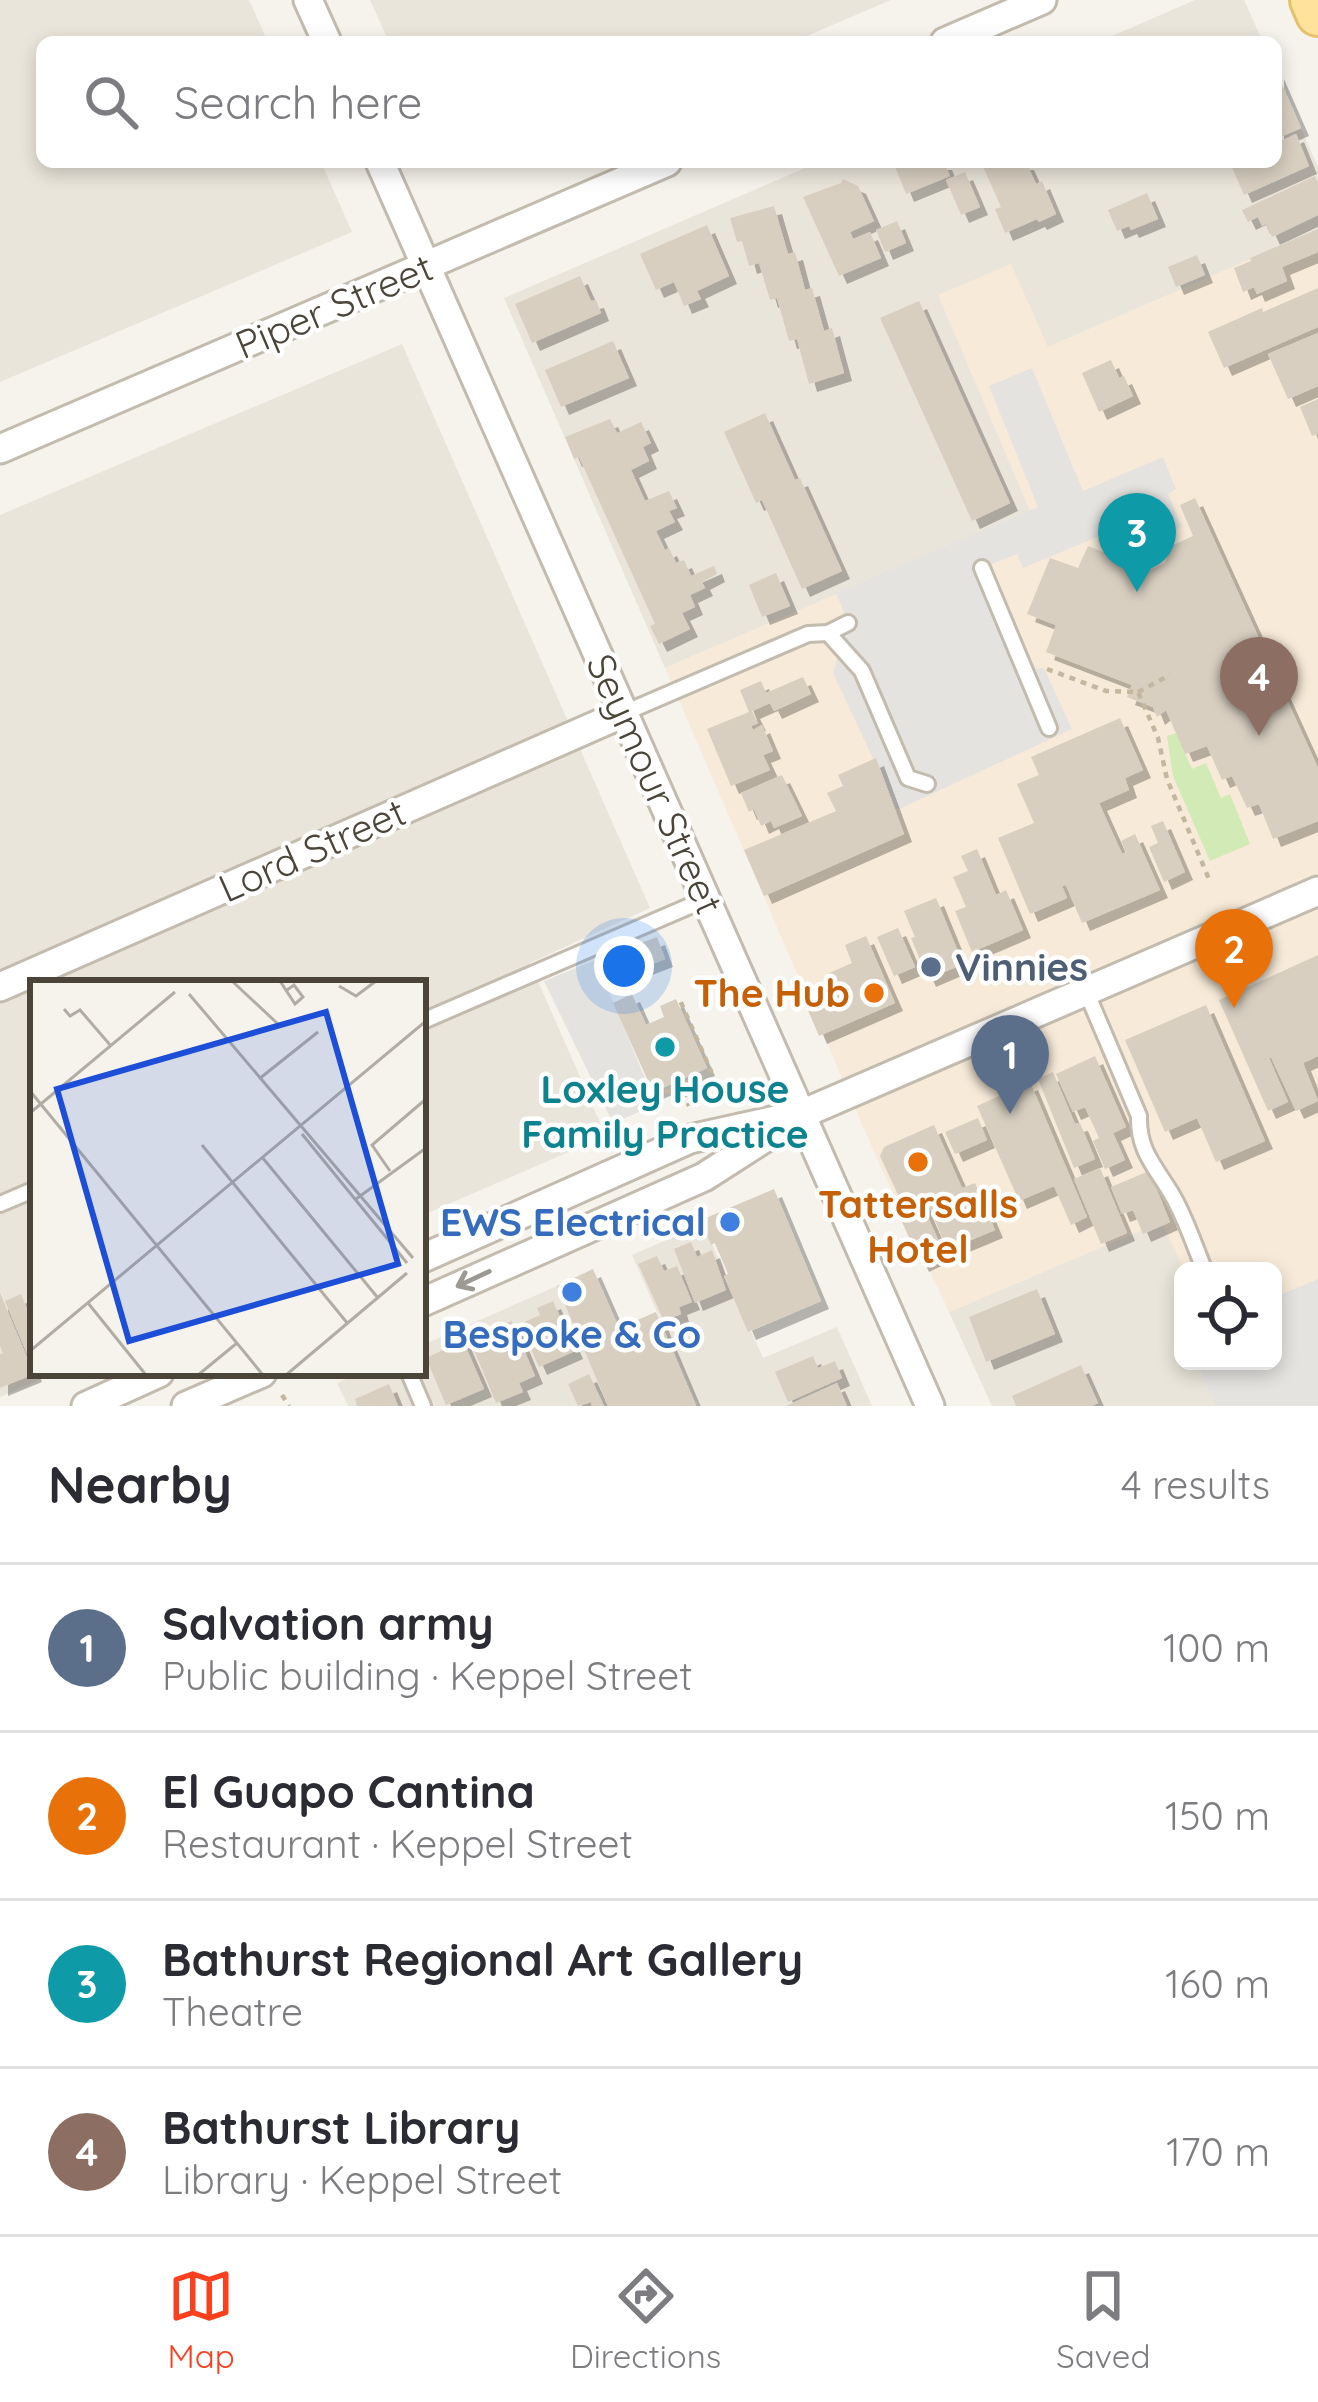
<!DOCTYPE html>
<meta charset="utf-8">
<style>
:root{--surface:#fff;--page:#f2f2f3;--text:#2b2b33;--muted:#7c7c81;--line:#e1e1e2;--accent:#fc3f1d}
body{margin:0;font-family:Quicksand,sans-serif;background:var(--page);color:var(--text)}
.controls{position:absolute;right:36px;bottom:36px;display:grid;overflow:hidden;border-radius:18px;box-shadow:0 6px 18px #0003}
.controls button{width:108px;height:108px;display:grid;place-items:center;padding:0;border:0;border-bottom:3px solid var(--line);background:var(--surface);color:var(--text);font:60px sans-serif}
.you{position:absolute;left:624px;top:966px;width:42px;height:42px;margin:-30px;border:9px solid #fff;border-radius:50%;background:#1a73e8;box-shadow:0 0 0 18px #1a73e833}
.badge{display:grid;place-items:center;width:78px;height:78px;border-radius:50%;background:var(--accent);color:#fff;font-size:39px;font-weight:700}
.pin{position:absolute;translate:-50% -99px;filter:drop-shadow(0 3px 6px #0008)}
.pin::after{content:'';position:absolute;top:63px;width:42px;height:36px;background:inherit;clip-path:polygon(0 0,100% 0,50% 100%)}
.list{margin:0;padding:0;list-style:none}
h2{display:flex;justify-content:space-between;align-items:center;height:156px;margin:0;padding:0 48px;font-size:51px}
h2 small{font-size:39px;font-weight:400;color:var(--muted)}
.list li{display:grid;grid-template-columns:78px 1fr auto;gap:36px;align-items:center;box-sizing:border-box;height:168px;padding:0 48px;border-top:3px solid var(--line)}
.list b{display:block;font-size:45px;white-space:nowrap}
.list p{margin:0;font-size:39px;white-space:nowrap;color:var(--muted)}
.list em{font-size:39px;font-style:normal;color:var(--muted)}
.icon{flex:none;width:66px;height:66px;fill:none;stroke:currentColor;stroke-width:2;stroke-linecap:round;stroke-linejoin:round}
.map{position:relative;flex:none;width:1318px;height:1406px;overflow:hidden}
.search{position:absolute;background:var(--surface);box-shadow:0 6px 18px #0003;left:36px;right:36px;top:36px;height:132px;display:flex;align-items:center;gap:30px;box-sizing:border-box;padding:0 42px;border-radius:18px;color:var(--muted);font-size:45px}
.sheet{height:828px;background:var(--surface)}
nav{display:flex;justify-content:space-around;align-items:center;box-sizing:border-box;height:168px;border-top:3px solid var(--line);background:var(--surface);font-size:33px;color:var(--muted)}
nav a{display:grid;justify-items:center;gap:6px}
nav .on{color:var(--accent)}
.map>svg:first-child{display:block}
.residential{fill:#eae5da}
.commercial{fill:#f7ead8}
.green{fill:#d2eab5}
.parking{fill:#e5e3e0}
.building{fill:#d8cfc1;filter:url(#shadow)}
.lines{fill:none;stroke-linecap:round;stroke-linejoin:round}
.service-casing{stroke:#c2bbae;stroke-width:20}
.minor-casing{stroke:#c2bbae;stroke-width:33}
.primary-casing{stroke:#e6c16a;stroke-width:48}
.path{stroke:#c4b79f;stroke-width:4.5;stroke-dasharray:6 6;stroke-linecap:butt}
.service{stroke:#fff;stroke-width:14}
.minor{stroke:#fff;stroke-width:27}
.primary{stroke:#ffe39c;stroke-width:42}
.oneway{stroke:#9c9892}
.service-dot{fill:#5c6f8a;stroke:#fff;stroke-width:4.5}
.food-dot{fill:#e8710a;stroke:#fff;stroke-width:4.5}
.culture-dot{fill:#0f9aa8;stroke:#fff;stroke-width:4.5}
.shop-dot{fill:#3f7fe0;stroke:#fff;stroke-width:4.5}
.labels{text-anchor:middle;stroke-width:9;stroke-linejoin:round;paint-order:stroke}
.street-label{font-size:39px;fill:#4b4439;stroke:#fff}
.service-label{font-size:39px;font-weight:bold;fill:#4e5e75;stroke:#fff;text-anchor:start}
.food-label{font-size:39px;font-weight:bold;fill:#c56008;stroke:#fff;text-anchor:end}
.culture-label{font-size:39px;font-weight:bold;fill:#0d838f;stroke:#fff}
.shop-label{font-size:39px;font-weight:bold;fill:#366cbe;stroke:#fff;text-anchor:end}
.inset-road{fill:none;stroke:#b2ada4;stroke-width:3}
.view{fill:#1d4ed8;fill-opacity:0.15;stroke:#1d4ed8;stroke-width:6}
.inset-edge{fill:none;stroke:#4b4439;stroke-width:6}
</style>
<div class="map">
<svg width="1318" height="1406" viewBox="0 0 1318 1406">
<defs>
<filter id="shadow"><feDropShadow dx="8" dy="8" stdDeviation="0" flood-color="#0004"/></filter>
</defs>
<rect width="100%" height="100%" fill="#f6f3ec"/>
<g class="residential">
<path d="M0,0H249L268,42H42V162H321L352,232L0,382Z"/>
<path d="M370,0H891L793,42H389Z"/>
<path d="M1195,0H1244L1263,42H1098Z"/>
<path d="M1276,72L1318,167V230L1048,347L939,295L1031,511L665,668L504,298L819,162H1276Z"/>
<path d="M402,344L650,908L530,963L606,1136L423,1215V983H33V1373H56L0,1397V515Z"/>
<path d="M1162,1221L1185,1271H1183V1361H1227L1248,1406H992L949,1312Z"/>
<path d="M703,1224L763,1358L837,1327L872,1406H698L632,1255Z"/>
<path d="M557,1286L610,1406H348L337,1383L359,1373H423V1345Z"/>
</g>
<path class="commercial" d="M1318,230V1406L1273,1361V1271H1185L1161,1222L949,1312L878,1161L665,668L1030,511L938,295L1011,264L1048,347Z"/>
<path class="green" d="M1176,733L1192,769L1206,763L1221,798L1230,794L1250,844L1210,861L1173,776L1167,736Z"/>
<g class="parking">
<path d="M1032,368L1083,491L1163,457L1176,489L1168,494L1182,527L1118,553L1109,532L1023,568L1017,554L982,568L1024,670L1044,668L1072,729L897,810L833,673L848,623L836,593L1038,507L989,386Z"/>
<path d="M596,960L656,1105L613,1123L544,981Z"/>
<path d="M1318,1279V1406H1216L1196,1361H1273V1298Z"/>
</g>
<g class="building">
<path d="M1276,71L1301,128L1276,139Z"/>
<path d="M1296,134L1309,166L1244,195L1230,163L1276,162V143Z"/>
<path d="M893,162H944L950,176L906,194Z"/>
<path d="M981,162H1026L1036,184L1042,181L1056,214L1039,222L1037,219L1005,233L995,209L1001,207Z"/>
<path d="M965,172L980,207L961,215L946,180Z"/>
<path d="M1315,176L1318,183V215L1272,237L1266,224L1262,226L1258,217L1248,222L1242,210Z"/>
<path d="M843,179L858,186L874,221L850,232L853,239L870,232L881,258L839,276L803,197L841,183Z"/>
<path d="M1147,193L1158,219L1131,230L1129,226L1117,231L1108,210Z"/>
<path d="M774,206L788,254L795,252L805,290L812,288L824,331L832,328L844,373L809,384L797,339L789,341L777,298L770,300L759,263L749,266L742,241L737,242L730,218Z"/>
<path d="M897,221L906,243L885,252L876,230Z"/>
<path d="M707,225L729,276L697,291L701,299L684,306L674,282L656,290L640,254Z"/>
<path d="M1318,229V252L1282,267L1287,281L1257,294L1254,287L1243,292L1234,268L1251,261L1250,258Z"/>
<path d="M1197,255L1205,275L1176,287L1168,267Z"/>
<path d="M580,276L591,301L596,300L601,313L532,343L515,304Z"/>
<path d="M1318,288V327L1224,368L1208,332L1262,308L1263,312Z"/>
<path d="M919,301L1010,503L972,521L880,318Z"/>
<path d="M1318,333V386L1288,399L1268,354Z"/>
<path d="M613,341L629,378L561,407L545,370Z"/>
<path d="M1111,360L1119,378L1124,376L1133,396L1099,412L1082,373Z"/>
<path d="M1318,399V434L1312,436L1300,407Z"/>
<path d="M765,413L795,480L800,478L842,571L802,589L762,500L756,503L724,432Z"/>
<path d="M610,419L617,433L641,422L651,443L643,447L649,461L631,470L645,501L669,491L677,508L669,511L675,522L656,531L665,550L669,548L676,563L684,560L691,576L714,566L717,574L702,582L705,588L690,595L695,607L682,613L690,629L659,644L650,626L655,624L579,457L574,459L565,437Z"/>
<path d="M1195,498L1318,768V821L1273,839L1259,804L1247,808L1232,776L1222,780L1207,746L1185,754L1166,710L1157,717L1153,707L1127,697L1132,685L1046,652L1056,625L1027,614L1050,558L1078,568L1088,546L1150,570L1165,563L1171,546L1193,536L1180,505Z"/>
<path d="M776,573L790,606L762,617L749,585Z"/>
<path d="M803,677L811,694L774,711L770,703L752,711L758,723L751,726L753,730L762,725L773,751L763,755L770,770L731,786L707,729L749,712L740,690L761,681L766,693Z"/>
<path d="M1120,718L1143,770L1125,778L1129,790L1099,803L1122,854L1126,852L1121,841L1135,834L1160,890L1082,923L1066,885L1062,886L1067,898L1030,914L998,838L1034,823L1017,784L1039,775L1031,757Z"/>
<path d="M876,758L904,834L764,896L744,850L836,811L827,793L843,786L838,775Z"/>
<path d="M782,775L802,816L774,828L771,821L761,826L754,809L749,812L741,793Z"/>
<path d="M1163,821L1185,872L1164,882L1149,847L1158,843L1151,826Z"/>
<path d="M977,849L996,895L1006,890L1023,930L972,952L955,911L966,907L953,877L968,871L961,856Z"/>
<path d="M936,898L963,964L928,979L911,938L915,937L904,911Z"/>
<path d="M898,928L915,967L894,976L877,937Z"/>
<path d="M866,936L895,1003L819,1036L801,994L830,982L827,974L852,963L845,945Z"/>
<path d="M657,937L665,959L621,976L612,954Z"/>
<path d="M1318,955V1056L1303,1063L1318,1101L1296,1111L1271,1057L1269,1058L1288,1102L1268,1111L1219,1000Z"/>
<path d="M632,994L646,1025L664,1017L660,1006L676,999L707,1068L653,1092L613,1003Z"/>
<path d="M1206,1005L1265,1141L1216,1162L1197,1118L1165,1132L1125,1040Z"/>
<path d="M1095,1056L1126,1127L1113,1133L1125,1160L1105,1169L1093,1141L1099,1138L1085,1107L1073,1112L1056,1074Z"/>
<path d="M1053,1072L1075,1124L1080,1123L1095,1159L1074,1168L1038,1079Z"/>
<path d="M1030,1082L1087,1217L1071,1225L1054,1186L1019,1201L977,1106Z"/>
<path d="M978,1118L987,1140L955,1154L945,1132Z"/>
<path d="M934,1125L962,1188L975,1183L995,1230L947,1250L928,1203L923,1206L944,1253L921,1264L892,1200L899,1197L880,1156L884,1147Z"/>
<path d="M1100,1168L1127,1233L1101,1244L1074,1179Z"/>
<path d="M1149,1171L1170,1222L1143,1234L1133,1210L1122,1214L1111,1187Z"/>
<path d="M774,1189L821,1301L748,1332L724,1276L728,1274L715,1243L711,1245L701,1220Z"/>
<path d="M691,1242L697,1257L712,1250L726,1290L695,1303L674,1249Z"/>
<path d="M657,1256L664,1271L677,1266L692,1302L679,1307L681,1314L664,1321L638,1264Z"/>
<path d="M593,1269L619,1328L656,1312L696,1406H608L557,1286Z"/>
<path d="M1037,1289L1055,1334L986,1362L969,1317Z"/>
<path d="M0,1293L34,1374L0,1388V1354L3,1353L0,1346Z"/>
<path d="M21,1294L33,1323V1368L5,1301Z"/>
<path d="M553,1301L575,1351L539,1367L520,1324L540,1315L537,1308Z"/>
<path d="M512,1321L535,1376L519,1383L523,1392L496,1403L469,1338Z"/>
<path d="M462,1338L484,1389L446,1405L426,1358L443,1350L442,1346Z"/>
<path d="M813,1356L818,1368L835,1361L842,1378L788,1402L775,1372Z"/>
<path d="M1081,1365L1098,1403L1092,1406H1016L1012,1396Z"/>
<path d="M589,1374L604,1406H592L591,1402L578,1406L568,1384Z"/>
<path d="M837,1383L847,1406H786Z"/>
<path d="M389,1384L398,1406H357L355,1399Z"/>
</g>
<g class="lines">
<g class="service-casing">
<g id="service">
<path d="M982,568L1049,728"/>
<path d="M828,633L862,671L908,778L927,784"/>
<path d="M624,713L808,634L828,633L848,623"/>
<path d="M1086,991L1139,1116C1138,1150 1154,1165 1171,1193C1185,1216 1194,1245 1205,1271"/>
<path d="M423,1021L706,899"/>
<path d="M0,1204L33,1190"/>
<path d="M409,1373L423,1406"/>
</g>
</g>
<g class="minor-casing">
<g id="minor">
<path d="M308,0L327,42"/>
<path d="M945,42L1042,0"/>
<path d="M380,162L930,1406"/>
<path d="M0,449L667,162"/>
<path d="M0,987L624,713"/>
<path d="M423,1258L690,1139L780,1119"/>
<path d="M423,1302L704,1177L802,1114L1318,891"/>
<path d="M86,1406L159,1373"/>
<path d="M186,1406L262,1373"/>
</g>
</g>
<g class="primary-casing">
<path id="primary" d="M1312,0L1318,14"/>
</g>
<g class="path">
<path d="M1047,669L1106,691L1138,692L1158,738L1167,779L1209,879"/>
<path d="M1138,692L1170,675"/>
<path d="M643,1080L651,1099L711,1071L679,998"/>
<path d="M678,1081L689,1106"/>
<path d="M282,1395L289,1406"/>
</g>
<use href="#service" class="service"/>
<use href="#minor" class="minor"/>
<use href="#primary" class="primary"/>
</g>
<defs><path id="oneway-shaft" d="M-6 0H5M1.5-3L5.5 0L1.5 3" fill="none" stroke-width="1.6" stroke-linecap="round" stroke-linejoin="round" transform="scale(3)"/></defs>
<use class="oneway" href="#oneway-shaft" transform="translate(473 1279) rotate(155)"/>
<circle class="service-dot" cx="931" cy="967" r="12"/>
<g class="food-dot">
<circle cx="874" cy="993" r="12"/>
<circle cx="918" cy="1162" r="12"/>
</g>
<circle class="culture-dot" cx="665" cy="1047" r="12"/>
<g class="shop-dot">
<circle cx="730" cy="1222" r="12"/>
<circle cx="572" cy="1292" r="12"/>
</g>
<g class="labels">
<g class="street-label">
<text transform="translate(334 306) rotate(-23)" y="14">Piper Street</text>
<text transform="translate(655 784) rotate(66)" y="14">Seymour Street</text>
<text transform="translate(312 850) rotate(-24)" y="14">Lord Street</text>
</g>
<g class="service-label">
<text x="955" y="981">Vinnies</text>
</g>
<g class="food-label">
<text x="850" y="1007">The Hub</text>
<text x="918" y="1218" text-anchor="middle">Tattersalls<tspan x="918" dy="45">Hotel</tspan></text>
</g>
<g class="culture-label">
<text x="665" y="1103">Loxley House<tspan x="665" dy="45">Family Practice</tspan></text>
</g>
<g class="shop-label">
<text x="706" y="1236">EWS Electrical</text>
<text x="572" y="1348" text-anchor="middle">Bespoke &amp; Co</text>
</g>
</g>
<g transform="translate(30 980)">
<rect width="396" height="396" fill="#f6f3ec"/>
<path class="inset-road" d="M202,1L248,44M250,1L265,24L273,17L264,5L257,10M309,6L326,16L346,1M159,14L383,278M34,29L40,36L50,30L81,66M229,99L288,52M0,111L233,395M0,133L145,12M272,154L377,283M172,165L318,344M232,177L348,318M360,191L342,165L396,119M326,219L396,168M58,323L116,395M0,371L396,41M168,395L207,363M256,395L377,293"/>
<path class="view" d="M296,32L368,284L99,361L27,109Z"/>
<rect width="396" height="396" class="inset-edge"/>
</g>
</svg>
<div class="controls">
<button><svg class="icon" aria-label="locate" viewBox="0 0 24 24"><circle cx="12" cy="12" r="6"/><path d="M12 2v4M12 18v4M2 12h4M18 12h4"/></svg></button>
</div>
<div class="you"></div>
<div class="pin badge" style="left:1010px;top:1114px;background:#5c6f8a">1</div>
<div class="pin badge" style="left:1234px;top:1008px;background:#e8710a">2</div>
<div class="pin badge" style="left:1137px;top:592px;background:#0f9aa8">3</div>
<div class="pin badge" style="left:1259px;top:736px;background:#8d6e63">4</div>
<div class="search"><svg class="icon" aria-label="search" viewBox="0 0 24 24"><circle cx="10" cy="10" r="6"/><path d="M15 15l6 6"/></svg>Search here</div>
</div>
<section class="sheet">
<h2>Nearby<small>4 results</small></h2>
<ul class="list">
<li><span class="badge" style="background:#5c6f8a">1</span><div><b>Salvation army</b><p>Public building · Keppel Street</p></div><em>100 m</em></li>
<li><span class="badge" style="background:#e8710a">2</span><div><b>El Guapo Cantina</b><p>Restaurant · Keppel Street</p></div><em>150 m</em></li>
<li><span class="badge" style="background:#0f9aa8">3</span><div><b>Bathurst Regional Art Gallery</b><p>Theatre</p></div><em>160 m</em></li>
<li><span class="badge" style="background:#8d6e63">4</span><div><b>Bathurst Library</b><p>Library · Keppel Street</p></div><em>170 m</em></li>
</ul>
</section>
<nav>
<a class="on"><svg class="icon" aria-label="map" viewBox="0 0 24 24"><path d="M3 6l6-2 6 2 6-2v14l-6 2-6-2-6 2zM9 4v14M15 6v14"/></svg>Map</a>
<a><svg class="icon" aria-label="directions" viewBox="0 0 24 24"><path d="M12 3l9 9-9 9-9-9zM9 14v-3h6M13 9l2 2-2 2"/></svg>Directions</a>
<a><svg class="icon" aria-label="saved" viewBox="0 0 24 24"><path d="M7 4h10v16l-5-4-5 4z"/></svg>Saved</a>
</nav>
